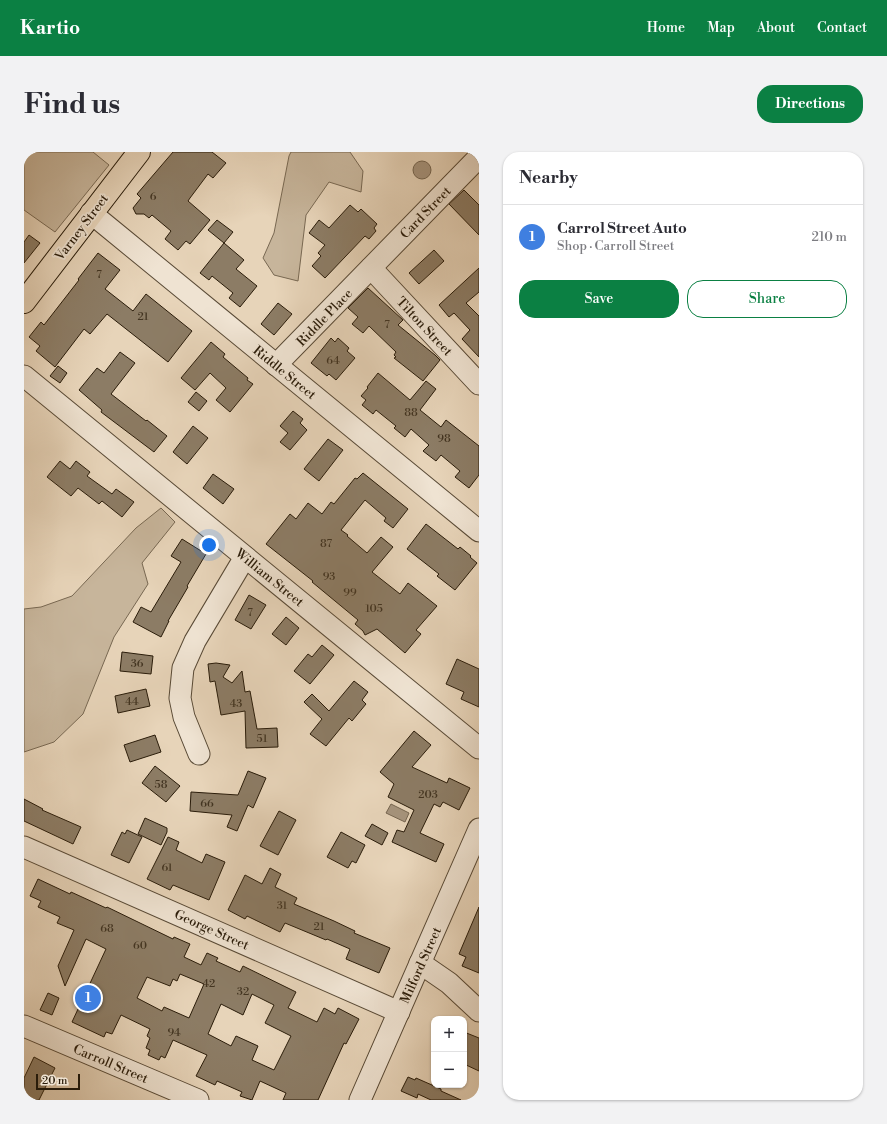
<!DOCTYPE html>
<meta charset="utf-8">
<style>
:root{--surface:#fff;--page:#f2f2f3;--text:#2b2b33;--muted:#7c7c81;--line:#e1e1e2;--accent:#0b8043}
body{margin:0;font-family:"Libre Bodoni",serif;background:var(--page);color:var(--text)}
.controls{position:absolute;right:12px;bottom:12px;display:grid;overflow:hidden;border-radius:8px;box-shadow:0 1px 3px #0004}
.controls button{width:36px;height:36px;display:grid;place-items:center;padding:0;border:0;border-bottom:1px solid var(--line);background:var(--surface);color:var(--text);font:20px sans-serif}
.scale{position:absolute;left:12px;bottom:10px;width:44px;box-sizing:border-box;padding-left:4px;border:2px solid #2a1c0a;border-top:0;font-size:11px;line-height:14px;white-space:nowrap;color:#2a1c0a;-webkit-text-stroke:3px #efe3d2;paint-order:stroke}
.you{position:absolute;left:185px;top:393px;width:14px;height:14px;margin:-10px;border:3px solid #fff;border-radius:50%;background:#1a73e8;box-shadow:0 0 0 6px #1a73e833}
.badge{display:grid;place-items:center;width:26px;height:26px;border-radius:50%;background:var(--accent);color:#fff;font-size:13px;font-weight:700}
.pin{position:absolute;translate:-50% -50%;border:2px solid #fff;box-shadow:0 1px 4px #0006}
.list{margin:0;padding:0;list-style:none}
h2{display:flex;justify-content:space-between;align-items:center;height:52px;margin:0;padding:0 16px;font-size:17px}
h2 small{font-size:13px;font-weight:400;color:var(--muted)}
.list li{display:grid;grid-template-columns:26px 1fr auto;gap:12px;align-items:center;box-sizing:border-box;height:64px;padding:0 16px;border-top:1px solid var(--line)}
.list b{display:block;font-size:15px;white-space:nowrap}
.list p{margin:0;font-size:13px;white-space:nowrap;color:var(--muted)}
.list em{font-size:13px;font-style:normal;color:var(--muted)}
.actions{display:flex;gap:8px;padding:12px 16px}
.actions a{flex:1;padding:9px 0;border:1px solid var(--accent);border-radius:16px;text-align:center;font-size:14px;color:var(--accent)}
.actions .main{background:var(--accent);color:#fff}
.map{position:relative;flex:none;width:455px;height:948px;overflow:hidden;border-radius:16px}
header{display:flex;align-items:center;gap:24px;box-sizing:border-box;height:56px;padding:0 20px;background:var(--accent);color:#fff}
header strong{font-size:19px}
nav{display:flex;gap:22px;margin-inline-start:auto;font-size:14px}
.intro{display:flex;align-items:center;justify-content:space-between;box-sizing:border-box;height:96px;padding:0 24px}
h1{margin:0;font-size:28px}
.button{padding:10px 18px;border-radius:16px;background:var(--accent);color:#fff;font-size:14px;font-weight:700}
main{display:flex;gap:24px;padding:0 24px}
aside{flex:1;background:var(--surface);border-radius:16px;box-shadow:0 1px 3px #0004}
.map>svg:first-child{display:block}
.green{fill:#c7b59b;stroke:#786852}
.water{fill:#a7957e;stroke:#756550}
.building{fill:#8c7c65;stroke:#2a1c0a;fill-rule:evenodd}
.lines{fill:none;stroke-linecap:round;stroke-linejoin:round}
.minor-casing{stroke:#594a36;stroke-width:23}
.major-casing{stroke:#2a1c0a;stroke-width:24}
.minor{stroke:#efe3d2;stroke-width:21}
.major{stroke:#e7d4b9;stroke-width:22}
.labels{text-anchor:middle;stroke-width:3.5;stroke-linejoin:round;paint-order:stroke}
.number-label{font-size:11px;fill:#423421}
.street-label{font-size:13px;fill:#2a1c0a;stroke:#efe3d2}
</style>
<header>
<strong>Kartio</strong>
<nav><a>Home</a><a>Map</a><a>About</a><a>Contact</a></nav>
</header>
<div class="intro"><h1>Find us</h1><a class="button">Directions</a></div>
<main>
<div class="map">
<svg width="455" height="948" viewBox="0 0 455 948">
<rect width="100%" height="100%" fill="#e7d4b9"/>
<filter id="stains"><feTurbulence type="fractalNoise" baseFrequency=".005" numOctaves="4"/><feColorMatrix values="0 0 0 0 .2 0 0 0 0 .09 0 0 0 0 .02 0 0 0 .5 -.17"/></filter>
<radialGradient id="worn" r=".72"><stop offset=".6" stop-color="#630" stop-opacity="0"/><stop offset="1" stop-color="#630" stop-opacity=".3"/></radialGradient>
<g class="green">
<path d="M0,0H69L85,13L31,80L0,58Z"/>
<path d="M267,0H326L339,19L337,40L305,30L282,63L274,129L250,123L239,106L250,81L265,4Z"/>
<path d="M137,356L151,370L118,411L124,432L90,485L59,562L30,590L0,600V457L17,455L48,444L112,376Z"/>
</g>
<g class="water">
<circle cx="398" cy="18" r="9"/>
<path d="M367,652L385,661L381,670L362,661Z"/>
</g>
<g class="building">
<path d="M149,0H188L202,11L189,26L184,22L166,46L164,49L186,68L166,92L162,89L154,98L141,87L147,79L128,63L125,66L120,62H112L109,56L117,46L113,42Z"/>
<path d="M440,38L455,53V83L425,52Z"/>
<path d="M326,53L334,60L337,57L353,72L350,76L352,79L345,87L341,84L301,126L288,114L297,104L294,101L301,93L285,81L295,68L305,76Z"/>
<path d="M193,68L209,80L200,91L184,78Z"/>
<path d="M5,83L16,91L0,111V90Z"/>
<path d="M200,91L220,108L212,117L233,134L216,155L205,146L209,141L188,124L185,128L176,121Z"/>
<path d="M410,98L420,109L395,132L385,121Z"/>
<path d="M74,101L96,118L81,137L109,159L122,142L168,179L144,210L83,162L66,182L60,177L31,215L12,199L16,194L5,185L17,170L20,173L55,128L54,127Z"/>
<path d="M455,116V140L442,151L455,164V205L438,187L446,178L430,161L425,165L415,153Z"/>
<path d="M344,136L379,168L374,173L411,203L416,208L399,229L370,206L372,205L370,203L372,200L345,174L339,181L328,172L334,165L324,156Z"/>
<path d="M254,151L268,162L250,183L237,172Z"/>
<path d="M307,186L311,190L314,186L325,196L323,199L331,206L312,228L305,222L303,224L287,211Z"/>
<path d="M187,190L201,202L199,205L224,226L223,228L229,232L206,260L192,248L202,236L186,221L171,238L157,226Z"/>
<path d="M96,200L111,211L87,242L122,269L123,268L143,284L130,300L77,260L78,258L55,238L73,216L80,221Z"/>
<path d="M34,214L43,221L36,231L26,224Z"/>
<path d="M354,221L386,248L402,229L412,237L396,258L417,275L422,268L455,294V323L445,336L431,325L436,319L417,303L412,309L399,299L405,293L387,277L381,285L370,276L372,274L352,258L349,262L338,253L342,248L337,244L344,236L343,235Z"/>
<path d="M172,240L183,249L175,259L164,250Z"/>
<path d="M269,259L279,267L276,271L283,278L266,298L256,290L264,281L256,274Z"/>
<path d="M169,274L184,286L163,312L149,300Z"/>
<path d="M304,287L319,298L295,329L280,317Z"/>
<path d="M36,309L46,317L52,309L66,320L63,324L88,342L92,337L110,350L98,365L78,349L75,352L54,336L47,344L23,325Z"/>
<path d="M339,321L384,357L369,376L360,369L362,366L341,348L317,378L324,383L323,384L343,401L357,385L369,395L348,420L376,442L384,431L413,454L392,478L397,482L381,501L353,477L341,483L339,479L331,472L334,468L288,430L289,429L242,392L266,362L272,367L284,351L298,362L307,350L310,352L331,326L333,327Z"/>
<path d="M189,322L210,337L199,352L179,336Z"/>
<path d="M402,372L434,397L436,395L447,404L446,405L453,411L431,438L413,424L415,422L383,397Z"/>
<path d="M158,387L182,402L163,434L164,435L144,469H145L137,485L109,470L117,455L127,460L157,410L147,404Z"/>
<path d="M225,443L242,453L227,477L211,468Z"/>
<path d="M262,465L275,476L262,493L248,482Z"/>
<path d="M298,493L310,503L286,532L270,519L284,502L288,505Z"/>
<path d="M98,500L129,504L127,522L96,519Z"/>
<path d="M433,507L455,517V555L437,547L440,540L422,532Z"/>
<path d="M192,511L206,513L199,525L208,531L218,519L221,540L226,539L233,577L253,576L254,595L222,596L221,559L197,563L191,529L186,530L184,512Z"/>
<path d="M330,529L344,540L338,548L342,552L328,569L325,566L302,594L286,582L298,567L280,550L288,542L305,559Z"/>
<path d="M122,537L126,554L94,561L91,544Z"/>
<path d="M390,579L407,593L388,615L423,631L425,626L446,636L435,658L419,650L416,655L410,652L396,681L420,692L412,710L368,690L373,678L380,680L390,658L364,645L370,632L356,620Z"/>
<path d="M131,583L137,600L106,610L100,593Z"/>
<path d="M131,614L156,634L142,650L118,631Z"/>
<path d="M224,619L242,626L229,656L224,653L213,679L203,675L208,663L166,659L167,640L214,643Z"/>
<path d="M0,647L19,657L18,658L57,675L49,692L0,669Z"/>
<path d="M255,659L272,668L254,703L236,694Z"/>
<path d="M121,666L143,676V680L137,693L114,682Z"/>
<path d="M348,672L364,681L358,693L341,684Z"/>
<path d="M103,678L118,685L105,711L87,703L98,680L101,682Z"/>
<path d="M317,680L341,693L332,711L328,709L324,716L303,705Z"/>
<path d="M144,685L155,690L152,698L178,711L182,702L201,710L185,748L149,733L146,738L123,727Z"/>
<path d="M246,716L257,722L251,735L273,746L270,752L310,769L331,779L330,781L366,796L355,821L322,807L326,797L303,787L302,788L261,771L256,780L223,764L221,767L204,758L221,723L238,732Z"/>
<path d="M14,727L46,742L47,740L82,756L83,755L149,787L150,785L166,792L160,805L177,813L183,801L194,806L192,809L216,820L219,814L272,840L264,856L293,870L300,856L311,862L314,856L335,867L322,892L320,891L294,948H259L262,941L236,929L228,948L216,944L218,940L193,929L191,933L172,924L183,903L149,888L141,906L137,904L135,908L124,903L126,898L122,896L126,886L123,884L126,877L97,863L88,882L82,880L80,885L48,870L82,797L62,787L41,834L34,814L50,778L33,771L36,765L14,755L17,749L6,744ZM156,822L180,832L165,866L140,855L138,859L113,846L123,825L146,834L149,827L153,829ZM228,842L250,853L241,871L267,884L250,918L228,908L234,894L212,884L207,894L184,882L197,852L219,863Z"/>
<path d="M455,755V821L438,814L442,805L435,802Z"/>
<path d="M24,841L35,846L28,863L16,858Z"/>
<path d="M440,880L455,886V919L440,912Z"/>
<path d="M10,905L31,916L15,948H0V926Z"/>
<path d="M384,925L391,928L392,926L417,937V939L437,948H407L394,942L393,946L377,939Z"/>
</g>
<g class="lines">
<g class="minor-casing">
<g id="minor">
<path d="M67,61L455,379"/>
<path d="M347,116L455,232"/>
<path d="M252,213L455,5"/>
<path d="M0,224L455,596"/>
<path d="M175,602L160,565L156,546L159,516L171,489L221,405"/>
<path d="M0,695L375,860"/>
<path d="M396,811L425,831L455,859"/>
<path d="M0,874L174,948"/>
<path d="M336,948L455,677"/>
</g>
</g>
<g class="major-casing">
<path id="major" d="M0,150L115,0"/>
</g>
<use href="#minor" class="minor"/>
<use href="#major" class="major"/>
</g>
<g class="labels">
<g class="number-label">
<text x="129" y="48">6</text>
<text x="75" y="126">7</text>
<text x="119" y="168">21</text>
<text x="363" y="176">7</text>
<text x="309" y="212">64</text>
<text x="387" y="264">88</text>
<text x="420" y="290">98</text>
<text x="302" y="395">87</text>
<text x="305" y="428">93</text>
<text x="326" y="444">99</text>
<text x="350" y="460">105</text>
<text x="226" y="464">7</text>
<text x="113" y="515">36</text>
<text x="108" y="553">44</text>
<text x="212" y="555">43</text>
<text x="238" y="590">51</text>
<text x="137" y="636">58</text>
<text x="404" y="646">203</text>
<text x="183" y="655">66</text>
<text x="143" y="719">61</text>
<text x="258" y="757">31</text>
<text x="295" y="778">21</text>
<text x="83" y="780">68</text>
<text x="116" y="797">60</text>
<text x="185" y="835">42</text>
<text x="219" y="843">32</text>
<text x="150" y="884">94</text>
</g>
<g class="street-label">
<text transform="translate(401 60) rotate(-46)" y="5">Card Street</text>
<text transform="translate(57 75) rotate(-53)" y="5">Varney Street</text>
<text transform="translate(300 165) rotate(-46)" y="5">Riddle Place</text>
<text transform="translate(401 174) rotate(47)" y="5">Tilton Street</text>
<text transform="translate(261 220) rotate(39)" y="5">Riddle Street</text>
<text transform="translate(246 425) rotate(39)" y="5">William Street</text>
<text transform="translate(188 777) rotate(24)" y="5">George Street</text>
<text transform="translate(396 813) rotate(-66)" y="5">Milford Street</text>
<text transform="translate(87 911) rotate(23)" y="5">Carroll Street</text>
</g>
</g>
<rect width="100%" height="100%" filter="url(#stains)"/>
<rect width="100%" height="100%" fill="url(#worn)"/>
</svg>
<div class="controls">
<button>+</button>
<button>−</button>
</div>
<div class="scale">20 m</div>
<div class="you"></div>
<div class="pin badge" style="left:64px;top:846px;background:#3f7fe0">1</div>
</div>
<aside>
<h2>Nearby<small></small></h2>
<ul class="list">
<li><span class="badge" style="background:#3f7fe0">1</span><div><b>Carrol Street Auto</b><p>Shop · Carroll Street</p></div><em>210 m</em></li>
</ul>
<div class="actions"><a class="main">Save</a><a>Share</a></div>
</aside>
</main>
